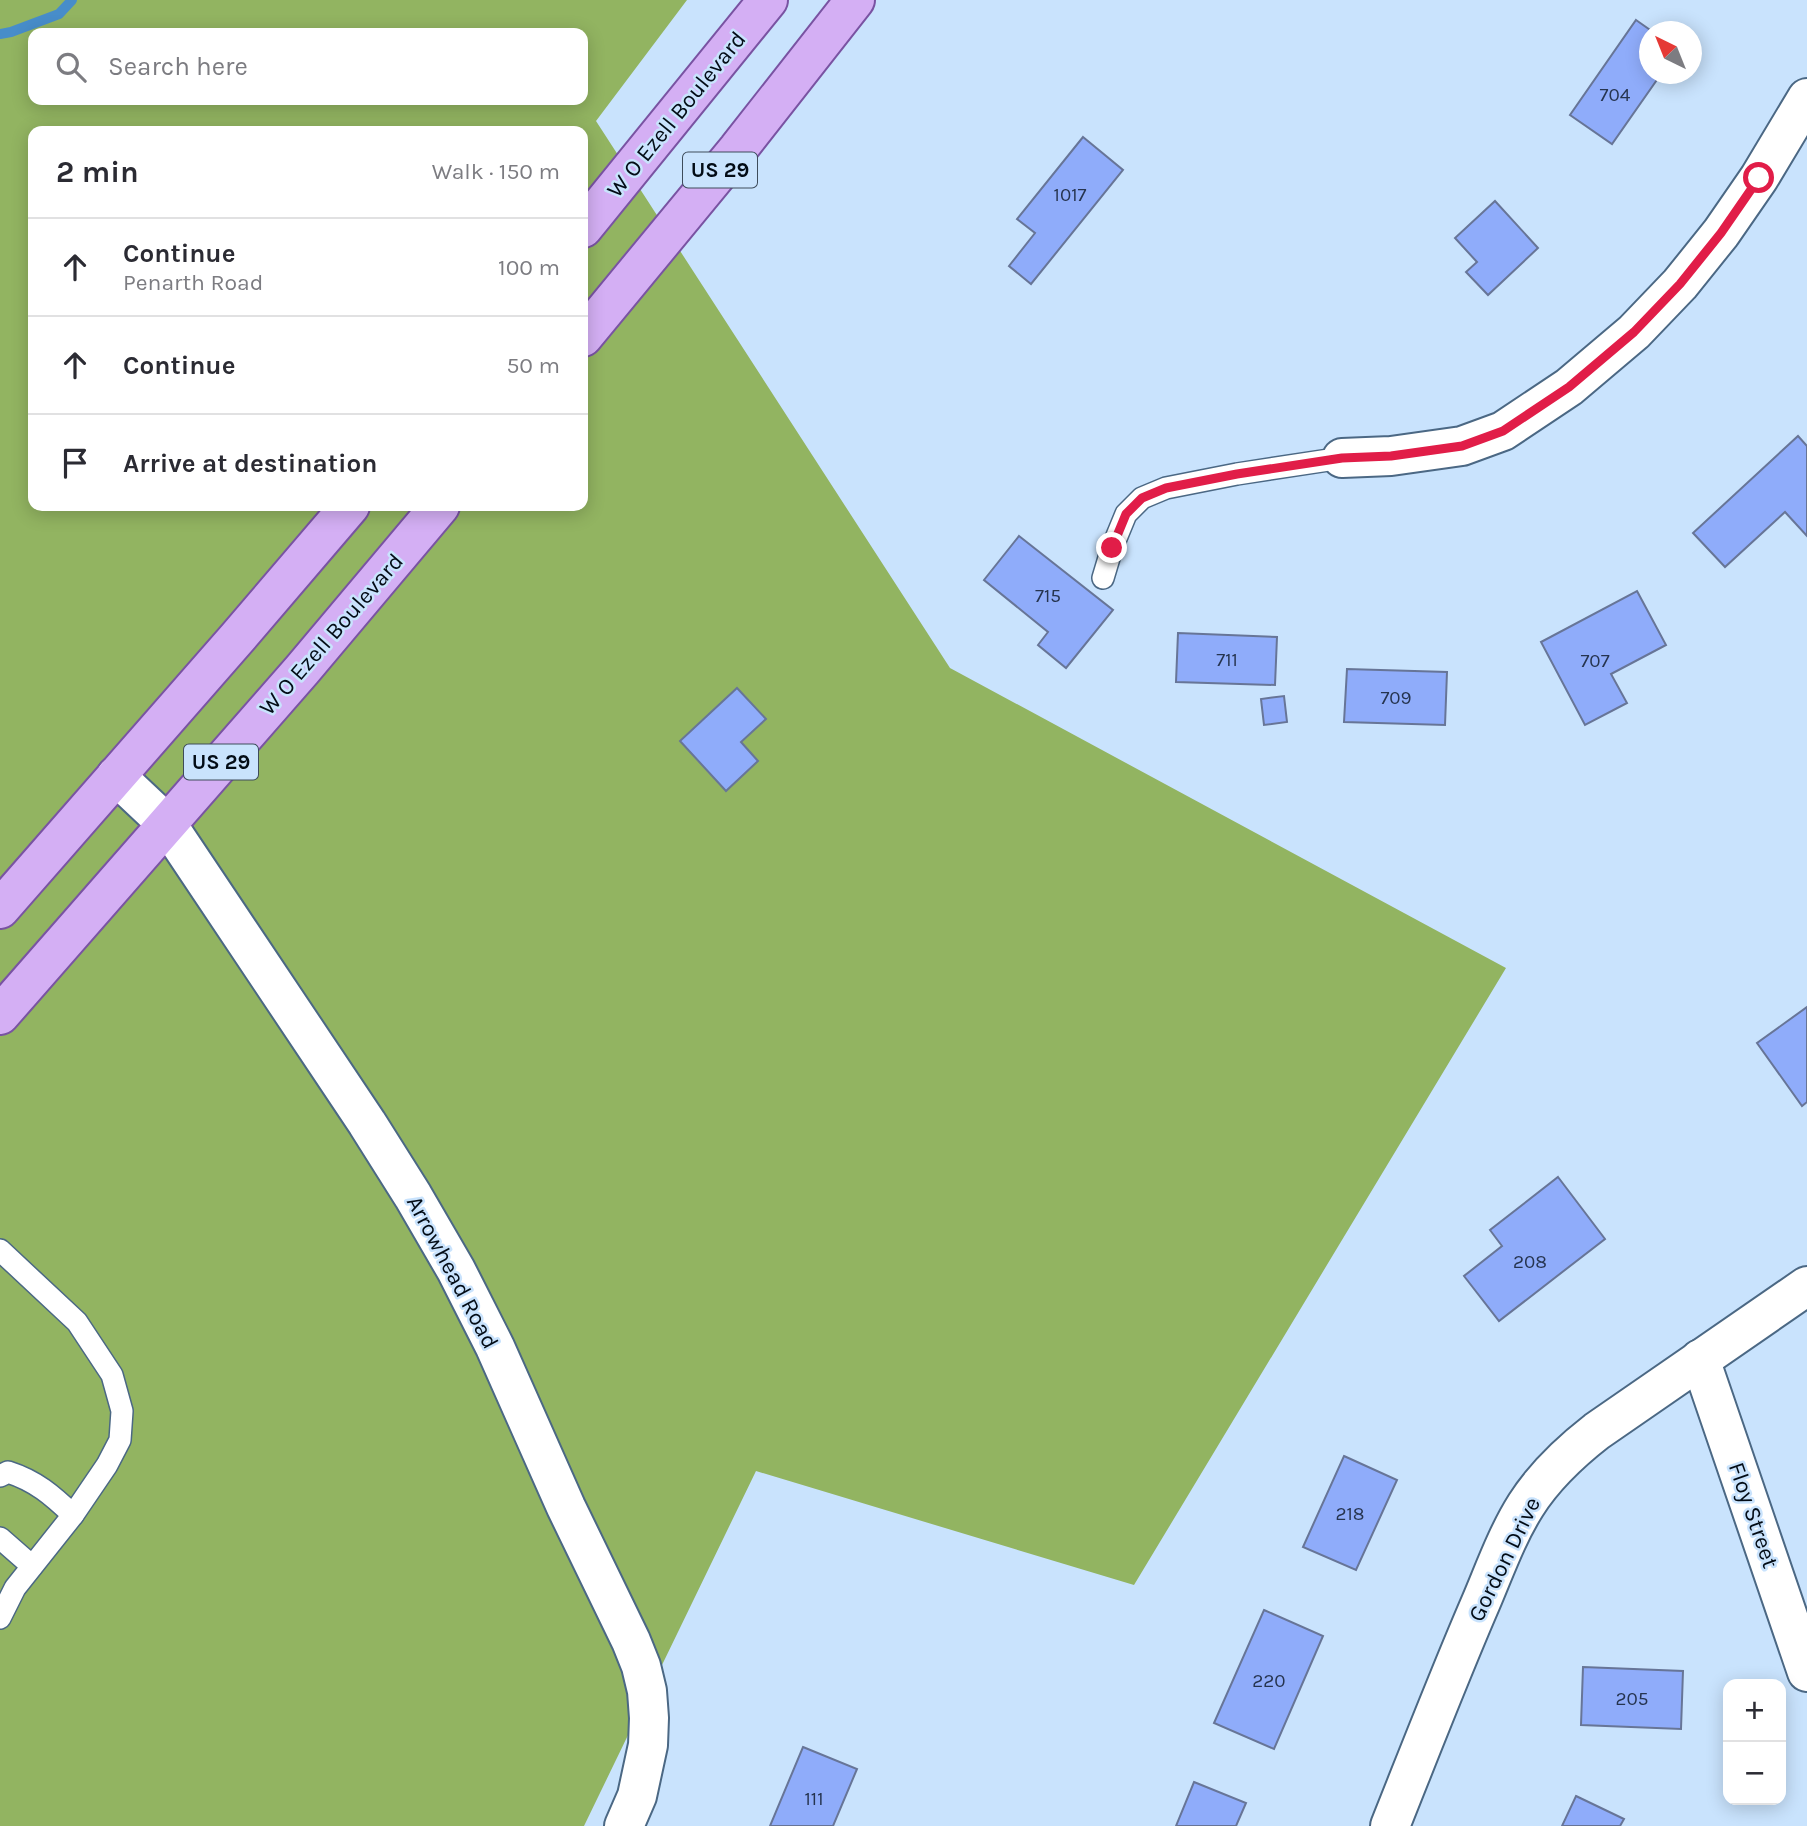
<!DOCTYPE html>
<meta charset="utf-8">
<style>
:root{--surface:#fff;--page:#f2f2f3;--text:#2b2b33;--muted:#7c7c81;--line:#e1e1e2}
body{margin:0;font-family:Karla,sans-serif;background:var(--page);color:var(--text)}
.controls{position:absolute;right:21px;bottom:21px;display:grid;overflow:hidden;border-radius:14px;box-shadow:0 4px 18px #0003}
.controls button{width:63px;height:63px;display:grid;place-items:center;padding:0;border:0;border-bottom:2px solid var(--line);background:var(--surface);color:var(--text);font:35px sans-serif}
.compass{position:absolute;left:1639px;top:21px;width:63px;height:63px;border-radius:50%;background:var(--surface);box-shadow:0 4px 18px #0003;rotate:317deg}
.stop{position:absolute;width:21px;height:21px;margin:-16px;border:5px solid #e11d48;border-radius:50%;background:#fff}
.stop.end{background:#e11d48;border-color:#fff;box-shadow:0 2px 7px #0008}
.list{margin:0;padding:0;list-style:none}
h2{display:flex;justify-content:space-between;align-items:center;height:91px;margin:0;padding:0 28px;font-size:30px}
h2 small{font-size:23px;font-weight:400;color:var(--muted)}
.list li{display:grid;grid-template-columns:46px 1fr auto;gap:21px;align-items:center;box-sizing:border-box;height:98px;padding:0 28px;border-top:2px solid var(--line)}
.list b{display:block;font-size:26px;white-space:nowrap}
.list p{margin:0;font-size:23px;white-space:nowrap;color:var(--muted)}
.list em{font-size:23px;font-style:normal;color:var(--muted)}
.icon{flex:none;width:38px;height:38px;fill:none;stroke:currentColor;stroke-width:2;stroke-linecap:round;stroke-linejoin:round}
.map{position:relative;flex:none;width:1807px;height:1826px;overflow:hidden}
.search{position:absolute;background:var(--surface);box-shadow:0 4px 18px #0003;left:28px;top:28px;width:560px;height:77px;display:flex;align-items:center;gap:18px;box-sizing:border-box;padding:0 24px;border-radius:14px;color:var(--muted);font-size:26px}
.panel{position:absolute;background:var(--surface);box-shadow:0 4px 18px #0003;left:28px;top:126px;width:560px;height:385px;border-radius:14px}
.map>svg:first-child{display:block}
.forest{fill:#92b461;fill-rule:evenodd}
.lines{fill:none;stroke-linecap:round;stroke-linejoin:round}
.stream{stroke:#478dca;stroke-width:10}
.building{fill:#8facfa;stroke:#677597;stroke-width:2}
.lane-casing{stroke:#4b6884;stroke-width:24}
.street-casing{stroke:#4b6884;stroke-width:42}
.primary-casing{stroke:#7953a2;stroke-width:42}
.lane{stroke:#fff;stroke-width:21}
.street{stroke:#fff;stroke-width:38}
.primary{stroke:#d4aff4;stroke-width:38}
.route{stroke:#e11d48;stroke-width:9}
.labels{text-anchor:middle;stroke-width:5;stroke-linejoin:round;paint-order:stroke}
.number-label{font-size:19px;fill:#26344f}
.shield{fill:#c9e3fd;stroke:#3e4c5b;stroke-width:2}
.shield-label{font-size:21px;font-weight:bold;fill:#030c16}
.street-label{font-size:23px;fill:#030c16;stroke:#c9e3fd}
</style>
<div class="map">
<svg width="1807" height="1826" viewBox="0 0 1807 1826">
<rect width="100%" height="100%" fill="#c9e3fd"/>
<path class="forest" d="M0,0H687L596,121L950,668L1506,968L1134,1585L756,1471L584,1826H0ZM33,33H583V100H33ZM33,131H583V506H33Z"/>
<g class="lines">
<path class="stream" d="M0,34L11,32L59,14L72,0"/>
</g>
<g class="building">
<path d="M1636,20L1653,32H1650V74H1661L1612,144L1570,115Z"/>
<path d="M1083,137L1123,170L1031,284L1009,266L1035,233L1017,219Z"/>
<path d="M1495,201L1538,248L1488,295L1466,272L1477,262L1455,238Z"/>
<path d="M1798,436L1807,446V536L1785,512L1725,567L1693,533Z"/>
<path d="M1019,536L1113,610L1066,668L1038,645L1048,632L984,580Z"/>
<path d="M1637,591L1666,645L1611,674L1627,703L1585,725L1541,642Z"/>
<path d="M1178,633L1277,637L1275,685L1176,682Z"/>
<path d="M1347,669L1447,672L1445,725L1344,722Z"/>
<path d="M737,688L766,719L741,742L758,761L726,791L680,741Z"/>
<path d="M1284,696L1287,722L1264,725L1261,699Z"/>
<path d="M1807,1007V1102L1802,1106L1757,1043Z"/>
<path d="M1558,1177L1605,1239L1499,1321L1464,1276L1502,1246L1490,1230Z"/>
<path d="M1344,1456L1397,1480L1356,1570L1303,1547Z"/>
<path d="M1264,1610L1323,1636L1274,1749L1214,1723Z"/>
<path d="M1583,1667L1683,1671L1681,1729L1581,1725Z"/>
<path d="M803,1747L857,1769L833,1826H770Z"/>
<path d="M1194,1782L1246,1803L1236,1826H1176Z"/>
<path d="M1576,1796L1624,1819L1620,1826H1562Z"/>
</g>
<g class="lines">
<g class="lane-casing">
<g id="lane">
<path d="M1103,578L1112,548L1126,514L1142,498L1166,488L1237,474L1342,458"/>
<path d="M0,1250L77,1322L112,1375L122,1411L120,1440L107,1465L73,1515L15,1588L0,1618"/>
<path d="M0,1476L8,1472C36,1481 52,1495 73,1515"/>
<path d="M0,1538L32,1566"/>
</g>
</g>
<g class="street-casing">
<g id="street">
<path d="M1342,458L1391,456L1462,446L1503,431L1569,387L1634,332L1680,284L1721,233L1759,178L1807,98"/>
<path d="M116,776L167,824L367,1123L413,1196L456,1270L495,1347L566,1507L631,1641L641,1666L647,1691L649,1718L648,1745L637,1796L624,1826"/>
<path d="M1700,1359L1807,1672"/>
<path d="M1390,1826C1420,1751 1449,1676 1481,1602C1495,1569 1507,1535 1526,1505C1545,1475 1570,1452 1597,1431L1807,1286"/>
</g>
</g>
<g class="primary-casing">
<g id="primary">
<path d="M583,228L768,0"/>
<path d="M583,337L738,149L855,0"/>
<path d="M0,909L238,637L350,506"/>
<path d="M0,1015L302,670L440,506"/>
</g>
</g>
<use href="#lane" class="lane"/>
<use href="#street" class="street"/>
<use href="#primary" class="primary"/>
</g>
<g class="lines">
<path class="route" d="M1112,548L1126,514L1142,498L1166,488L1237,474L1342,458L1391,456L1462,446L1503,431L1569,387L1634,332L1680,284L1721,233L1759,178"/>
</g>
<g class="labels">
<g class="number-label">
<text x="1615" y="101">704</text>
<text x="1070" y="201">1017</text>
<text x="1048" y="602">715</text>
<text x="1227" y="666">711</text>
<text x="1595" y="667">707</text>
<text x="1396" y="704">709</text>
<text x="1530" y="1268">208</text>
<text x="1350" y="1520">218</text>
<text x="1269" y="1687">220</text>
<text x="1632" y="1705">205</text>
<text x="814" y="1805">111</text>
</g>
<g class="shield">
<rect x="683" y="152.5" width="74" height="35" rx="5"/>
<rect x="184" y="744.5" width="74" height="35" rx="5"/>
</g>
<g class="shield-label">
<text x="720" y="177">US 29</text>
<text x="221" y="769">US 29</text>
</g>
<g class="street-label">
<text transform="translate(676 114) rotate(-51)" y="8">W O Ezell Boulevard</text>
<text transform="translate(331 634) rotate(-49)" y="8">W O Ezell Boulevard</text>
<text transform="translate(453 1272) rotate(62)" y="8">Arrowhead Road</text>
<text transform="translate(1754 1515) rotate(71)" y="8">Floy Street</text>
<text transform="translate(1504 1559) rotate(-64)" y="8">Gordon Drive</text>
</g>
</g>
</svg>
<div class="controls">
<button>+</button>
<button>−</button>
</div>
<svg class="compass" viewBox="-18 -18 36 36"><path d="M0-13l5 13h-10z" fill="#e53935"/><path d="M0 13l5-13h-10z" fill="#7c7c81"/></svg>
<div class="stop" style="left:1759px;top:178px"></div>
<div class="stop end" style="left:1112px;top:548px"></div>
<div class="search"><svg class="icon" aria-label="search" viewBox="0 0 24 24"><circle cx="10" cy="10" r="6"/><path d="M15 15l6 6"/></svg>Search here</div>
<section class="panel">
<h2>2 min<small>Walk · 150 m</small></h2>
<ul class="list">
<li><svg class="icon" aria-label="ahead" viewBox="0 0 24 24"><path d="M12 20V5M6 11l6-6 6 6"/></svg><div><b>Continue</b><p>Penarth Road</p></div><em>100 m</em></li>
<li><svg class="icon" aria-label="ahead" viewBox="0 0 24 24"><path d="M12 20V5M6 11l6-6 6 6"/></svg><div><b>Continue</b></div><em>50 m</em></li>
<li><svg class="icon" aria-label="arrive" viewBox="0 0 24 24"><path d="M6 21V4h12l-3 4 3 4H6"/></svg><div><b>Arrive at destination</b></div></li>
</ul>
</section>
</div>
